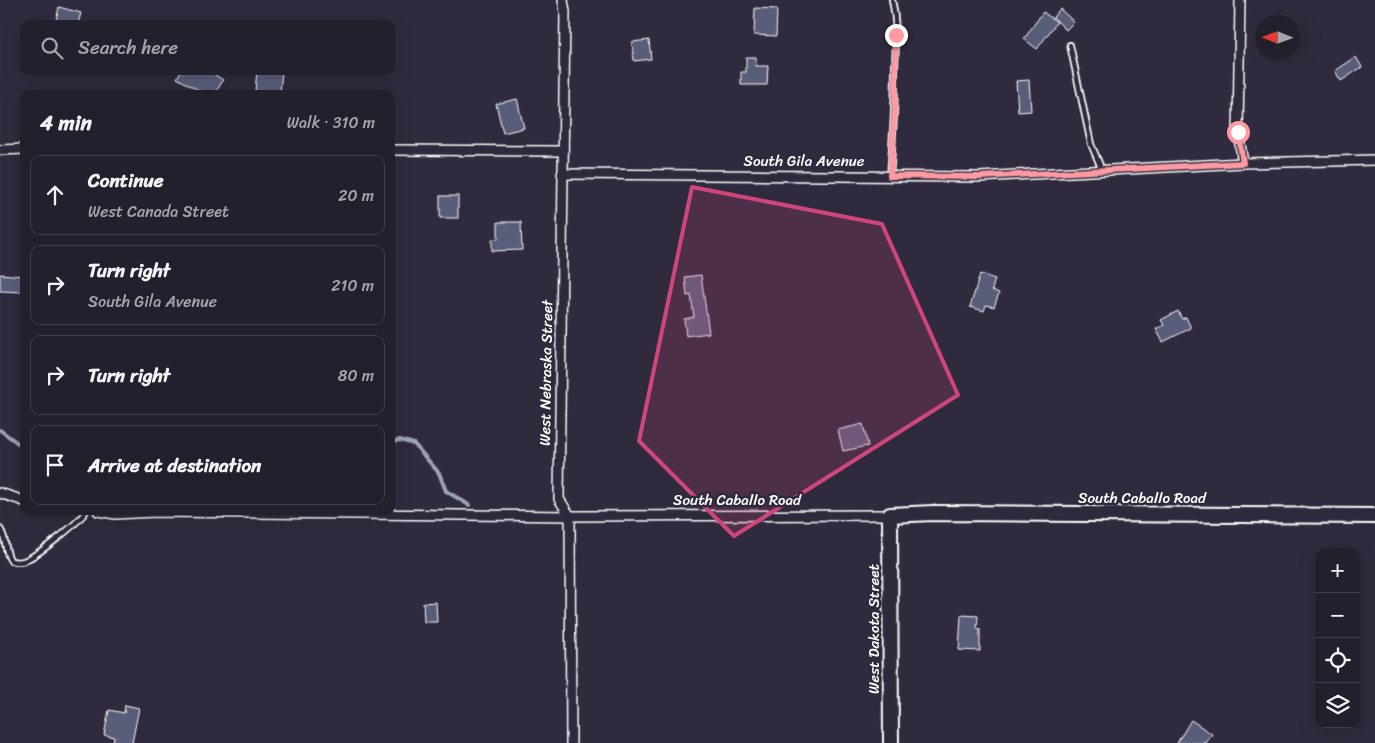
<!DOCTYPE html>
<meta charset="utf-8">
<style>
:root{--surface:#23202e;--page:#2b2836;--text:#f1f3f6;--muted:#a3a3aa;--line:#403e4a}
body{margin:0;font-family:Sriracha,sans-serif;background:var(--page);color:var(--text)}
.controls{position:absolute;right:15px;bottom:15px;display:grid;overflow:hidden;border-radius:10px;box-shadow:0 5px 20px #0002}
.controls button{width:45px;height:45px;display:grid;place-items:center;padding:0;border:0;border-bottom:1px solid var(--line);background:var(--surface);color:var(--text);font:25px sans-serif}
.compass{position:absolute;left:1255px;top:15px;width:45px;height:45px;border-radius:50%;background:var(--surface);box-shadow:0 5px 20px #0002;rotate:271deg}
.stop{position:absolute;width:15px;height:15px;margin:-11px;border:4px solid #ff9aa2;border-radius:50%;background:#fff}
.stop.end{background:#ff9aa2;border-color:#fff;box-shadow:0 1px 5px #0008}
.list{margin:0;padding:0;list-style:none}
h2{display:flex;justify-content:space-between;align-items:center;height:65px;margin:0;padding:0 20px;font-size:21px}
h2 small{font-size:16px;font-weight:400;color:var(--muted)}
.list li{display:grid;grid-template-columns:32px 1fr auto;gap:15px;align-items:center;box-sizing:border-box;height:80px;margin:0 10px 10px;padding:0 10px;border:1px solid var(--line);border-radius:10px}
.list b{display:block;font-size:19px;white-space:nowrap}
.list p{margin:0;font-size:16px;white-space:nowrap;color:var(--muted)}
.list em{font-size:16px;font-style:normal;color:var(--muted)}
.icon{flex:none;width:28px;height:28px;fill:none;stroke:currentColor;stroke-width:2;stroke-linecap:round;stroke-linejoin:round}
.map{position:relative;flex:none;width:1375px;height:743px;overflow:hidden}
.search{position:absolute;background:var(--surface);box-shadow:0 5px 20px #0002;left:20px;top:20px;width:375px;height:55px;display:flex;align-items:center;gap:12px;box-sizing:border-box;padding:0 18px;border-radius:10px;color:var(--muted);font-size:19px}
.panel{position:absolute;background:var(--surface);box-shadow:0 5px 20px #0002;left:20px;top:90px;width:375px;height:425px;border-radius:10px}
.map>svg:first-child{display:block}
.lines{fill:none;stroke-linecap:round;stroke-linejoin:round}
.stream{stroke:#9ba5b3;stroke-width:4}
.building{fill:#595d7a;stroke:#fff}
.lane-casing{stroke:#fff;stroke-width:8}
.street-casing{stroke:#fff;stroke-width:12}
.secondary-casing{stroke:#fff;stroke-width:18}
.lane{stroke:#2f2a3d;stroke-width:4.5}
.street{stroke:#2f2a3d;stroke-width:9}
.secondary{stroke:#2f2a3d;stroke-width:14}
.route{stroke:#ff9aa2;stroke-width:6}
.marked{fill:#ce467c;fill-opacity:0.2;stroke:#ce467c;stroke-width:4;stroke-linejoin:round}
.labels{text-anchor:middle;stroke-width:5;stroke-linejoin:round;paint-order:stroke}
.street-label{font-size:15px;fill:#fff;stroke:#2f2a3d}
</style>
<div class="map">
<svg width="1375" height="743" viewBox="0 0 1375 743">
<rect width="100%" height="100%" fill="#2f2a3d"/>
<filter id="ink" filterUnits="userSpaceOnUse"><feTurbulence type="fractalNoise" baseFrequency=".02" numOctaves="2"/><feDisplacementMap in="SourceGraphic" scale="10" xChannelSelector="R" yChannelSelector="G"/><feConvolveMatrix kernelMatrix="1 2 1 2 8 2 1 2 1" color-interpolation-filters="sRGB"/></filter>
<g filter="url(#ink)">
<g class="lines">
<g class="stream">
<path d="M0,430L19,444L24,445"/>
<path d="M391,442L400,440L414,444L439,473L446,491L469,505"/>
</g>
</g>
<g class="building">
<path d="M59,7L81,13L78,24H55Z"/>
<path d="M755,8L777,9L776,36L754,35Z"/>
<path d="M1060,9L1074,22L1066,30L1053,17Z"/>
<path d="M1043,12L1057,22L1037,49L1024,39Z"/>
<path d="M649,40L651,59L634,61L632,42Z"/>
<path d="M746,57H756V66H768L767,85H741V72H746Z"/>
<path d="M1356,57L1362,67L1341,81L1335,71Z"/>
<path d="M181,71H217L215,75L223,80L215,94H205L177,78Z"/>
<path d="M257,71H282L280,93L255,91Z"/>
<path d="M1029,80L1031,111L1018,112L1016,81Z"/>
<path d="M517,99L524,128L503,133L496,104Z"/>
<rect x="440" y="196" width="18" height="22"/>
<path d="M498,222H521L522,250L492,251V239H498Z"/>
<path d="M0,274L24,276L23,292L0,291Z"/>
<path d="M980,274L995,279L992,290L999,293L994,307L986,305L984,311L970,307Z"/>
<path d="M701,275L709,333L686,336L684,319L694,317L691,295L687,296L685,277Z"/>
<path d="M1178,311L1182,319L1186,317L1191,328L1163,342L1156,329L1164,325L1161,320Z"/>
<path d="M863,424L868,446L843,451L838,430Z"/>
<path d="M436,602L437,622H424L423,603Z"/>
<path d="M961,615L978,616L977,629H980V651L959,650Z"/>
<path d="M125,705L139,708L132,743H113L114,737L104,735L109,710L124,713Z"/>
<path d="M1191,720L1212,734L1206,743H1177Z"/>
</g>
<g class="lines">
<g class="lane-casing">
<g id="lane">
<path d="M1070,45L1091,144L1102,170"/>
<path d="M890,176C893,139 895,103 895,66C896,44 897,22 892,0"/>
<path d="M0,529C7,538 4,552 11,561C16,562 21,563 26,560C40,553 78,524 86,511"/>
</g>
</g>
<g class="street-casing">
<g id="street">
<path d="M563,0L565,12L559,499L570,516L571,743"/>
<path d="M1240,0L1238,132L1243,163"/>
<path d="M0,150L24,149"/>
<path d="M391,150L562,151"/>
<path d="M562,174L979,177L1243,163L1375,160"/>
<path d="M0,493L24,501"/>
<path d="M98,511L115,514L155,512L570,516L890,515"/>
</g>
</g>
<g class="secondary-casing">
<path id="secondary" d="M891,743L890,515L933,513L1375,516"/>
</g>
<use href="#lane" class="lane"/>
<use href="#street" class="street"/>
<use href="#secondary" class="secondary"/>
</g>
</g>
<g class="lines" filter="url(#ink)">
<path class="route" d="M896,35L895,108L890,176L979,177L1243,163L1238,132"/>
</g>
<path class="marked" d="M692,187L882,224L958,395L734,536L639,441Z"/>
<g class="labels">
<g class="street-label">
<text x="804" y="166">South Gila Avenue</text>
<text transform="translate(546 373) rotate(-89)" y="5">West Nebraska Street</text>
<text x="1142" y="503">South Caballo Road</text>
<text x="737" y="505">South Caballo Road</text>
<text transform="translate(874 629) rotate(-90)" y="5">West Dakota Street</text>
</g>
</g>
</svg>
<div class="controls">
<button>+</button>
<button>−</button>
<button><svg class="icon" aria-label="locate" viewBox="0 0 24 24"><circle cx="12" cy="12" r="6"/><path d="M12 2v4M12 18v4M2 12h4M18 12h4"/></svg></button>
<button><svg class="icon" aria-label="layers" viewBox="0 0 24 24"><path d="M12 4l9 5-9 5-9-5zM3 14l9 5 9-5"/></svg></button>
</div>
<svg class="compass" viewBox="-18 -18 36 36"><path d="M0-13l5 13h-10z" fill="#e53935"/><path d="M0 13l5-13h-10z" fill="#a3a3aa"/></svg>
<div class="stop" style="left:1238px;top:132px"></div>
<div class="stop end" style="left:896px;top:35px"></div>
<div class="search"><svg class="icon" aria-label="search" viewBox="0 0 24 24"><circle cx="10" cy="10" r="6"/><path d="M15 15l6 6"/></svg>Search here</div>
<section class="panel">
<h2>4 min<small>Walk · 310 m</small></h2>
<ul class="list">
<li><svg class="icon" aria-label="ahead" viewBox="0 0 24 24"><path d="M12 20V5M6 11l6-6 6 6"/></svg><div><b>Continue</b><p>West Canada Street</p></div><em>20 m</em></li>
<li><svg class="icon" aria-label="right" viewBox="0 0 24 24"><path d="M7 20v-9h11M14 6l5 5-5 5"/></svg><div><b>Turn right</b><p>South Gila Avenue</p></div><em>210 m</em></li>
<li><svg class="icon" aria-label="right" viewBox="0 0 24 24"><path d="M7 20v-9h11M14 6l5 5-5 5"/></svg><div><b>Turn right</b></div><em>80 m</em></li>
<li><svg class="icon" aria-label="arrive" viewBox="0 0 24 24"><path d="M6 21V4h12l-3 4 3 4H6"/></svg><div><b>Arrive at destination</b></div></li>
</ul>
</section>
</div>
